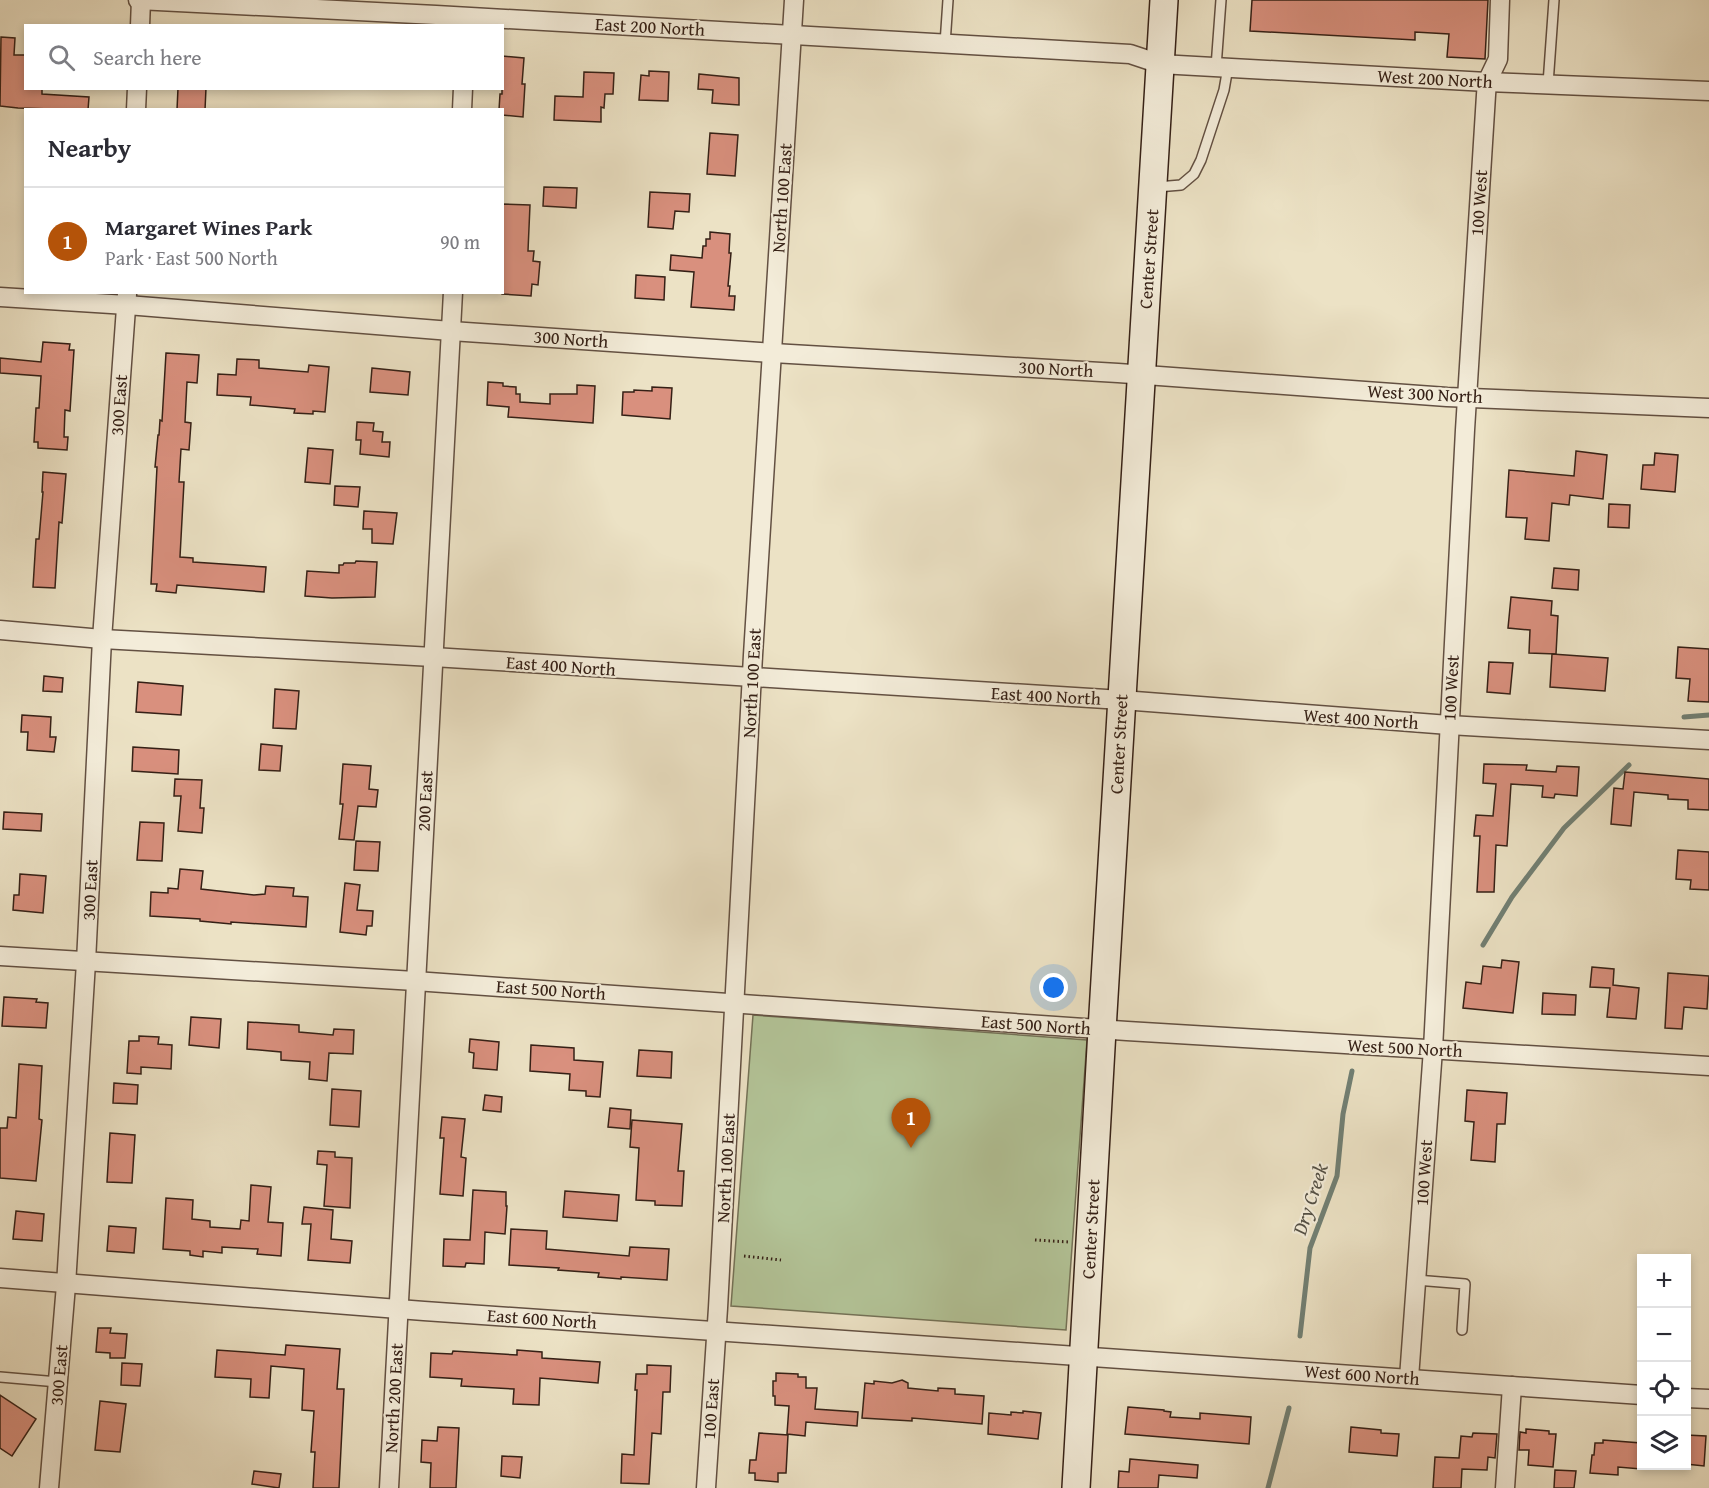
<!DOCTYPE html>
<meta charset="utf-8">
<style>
:root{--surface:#fff;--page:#f2f2f3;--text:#2b2b33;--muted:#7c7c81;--line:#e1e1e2;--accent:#b45309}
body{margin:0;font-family:"Gentium Book Plus",serif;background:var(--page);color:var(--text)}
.controls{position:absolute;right:18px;bottom:18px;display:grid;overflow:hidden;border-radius:0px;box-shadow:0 3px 9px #0003}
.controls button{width:54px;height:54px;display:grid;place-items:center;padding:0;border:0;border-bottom:2px solid var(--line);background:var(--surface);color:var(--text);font:30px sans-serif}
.you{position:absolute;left:1054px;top:988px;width:21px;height:21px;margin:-15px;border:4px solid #fff;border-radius:50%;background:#1a73e8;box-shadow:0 0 0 9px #1a73e833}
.badge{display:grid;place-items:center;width:39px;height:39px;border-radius:50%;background:var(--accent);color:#fff;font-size:20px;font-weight:700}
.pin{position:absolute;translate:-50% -50px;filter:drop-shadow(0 2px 3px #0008)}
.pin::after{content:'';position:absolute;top:32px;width:21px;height:18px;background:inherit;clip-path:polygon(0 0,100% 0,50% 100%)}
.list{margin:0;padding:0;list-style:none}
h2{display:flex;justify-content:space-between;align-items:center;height:78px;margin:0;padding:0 24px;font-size:26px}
h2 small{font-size:20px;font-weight:400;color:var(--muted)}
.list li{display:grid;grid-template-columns:39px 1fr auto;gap:18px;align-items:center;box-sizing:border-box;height:108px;padding:0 24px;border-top:2px solid var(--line)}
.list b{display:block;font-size:22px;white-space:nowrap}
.list p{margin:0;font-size:20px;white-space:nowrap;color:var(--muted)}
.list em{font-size:20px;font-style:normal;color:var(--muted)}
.icon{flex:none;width:33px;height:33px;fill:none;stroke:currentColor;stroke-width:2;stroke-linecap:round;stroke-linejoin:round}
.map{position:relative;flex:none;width:1709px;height:1488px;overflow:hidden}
.search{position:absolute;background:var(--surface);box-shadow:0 3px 9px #0003;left:24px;top:24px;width:480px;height:66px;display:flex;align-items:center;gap:15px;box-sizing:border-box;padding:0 21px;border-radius:0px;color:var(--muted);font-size:22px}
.panel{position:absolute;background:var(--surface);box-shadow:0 3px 9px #0003;left:24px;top:108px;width:480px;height:186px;border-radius:0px}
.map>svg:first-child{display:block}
.green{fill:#b3c498;stroke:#747257;stroke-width:1.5}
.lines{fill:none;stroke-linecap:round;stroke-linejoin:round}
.stream{stroke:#717f73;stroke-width:5}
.building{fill:#d9907e;stroke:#352016;stroke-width:1.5}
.lane-casing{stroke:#635042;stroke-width:12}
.street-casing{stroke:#635042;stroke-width:21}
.secondary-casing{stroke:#352016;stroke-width:30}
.path{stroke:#352016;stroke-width:3;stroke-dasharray:1.5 3;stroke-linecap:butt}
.lane{stroke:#f3ecd9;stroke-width:9}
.street{stroke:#f3ecd9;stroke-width:18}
.secondary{stroke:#f3ecd9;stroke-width:27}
.labels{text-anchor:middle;stroke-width:4.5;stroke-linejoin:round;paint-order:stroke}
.street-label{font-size:18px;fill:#352016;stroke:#f3ecd9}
.water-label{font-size:20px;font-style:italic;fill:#534f44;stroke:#f3ecd9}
</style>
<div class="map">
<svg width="1709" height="1488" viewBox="0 0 1709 1488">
<rect width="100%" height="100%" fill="#ece2c5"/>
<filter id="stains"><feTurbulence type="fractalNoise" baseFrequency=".00333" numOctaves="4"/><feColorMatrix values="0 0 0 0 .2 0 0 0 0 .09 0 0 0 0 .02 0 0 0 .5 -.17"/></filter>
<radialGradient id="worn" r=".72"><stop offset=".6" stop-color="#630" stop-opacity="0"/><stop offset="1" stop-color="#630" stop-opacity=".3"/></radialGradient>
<path class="green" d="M753,1015L1087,1040L1066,1330L731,1306Z"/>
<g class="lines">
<g class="stream">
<path d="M1684,717L1709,715"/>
<path d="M1483,945L1512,897L1564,828L1629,765"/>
<path d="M1300,1336L1310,1248L1337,1176L1343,1114L1352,1071"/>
<path d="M1268,1488L1289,1408"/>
</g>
</g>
<g class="building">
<path d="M1252,0H1488L1485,59L1447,57L1449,34L1415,32V40L1250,31Z"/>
<path d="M1,37L15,38L14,55H26V88H42V94L89,97L88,110L18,108L0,106Z"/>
<path d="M502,56L524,58L522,84H525L523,117L502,115V110H499L500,94H502Z"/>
<path d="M649,71L669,72L668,101L639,100L641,75L649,76Z"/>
<path d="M584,72L614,73L613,94H605L604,108L601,107V122L554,120L555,96L583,97Z"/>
<path d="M699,74L739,78V105L712,103L713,90L698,89Z"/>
<path d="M178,88H206L205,110H177Z"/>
<path d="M710,133L738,135L735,176L707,174Z"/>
<path d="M544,187L577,188L576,208L543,206Z"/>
<path d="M650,192L690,194L689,212L675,211L673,229L648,227Z"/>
<path d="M502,204L530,205L528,251H534L533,261L540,262L538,285L532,284L531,296L502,294Z"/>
<path d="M710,232L730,234L729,253H731L728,286H730L729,296H735L734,310L691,307L694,272L670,270L671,255L702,258L703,246H706V239H710Z"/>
<path d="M636,275L665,277L664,300L635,298Z"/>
<path d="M43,342L70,344L69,350H74L70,411L65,410L64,437H68L67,450L38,448V442H34L36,408H39L41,376L0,373V358L41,362Z"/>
<path d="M166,353L199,355L197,383L187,382L185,422L191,423L189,450L181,449L179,482H184L180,557L193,558V562L266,567L264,592L177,585L176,593L156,591L157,584H151L157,467H155L158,435H159L160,420L162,421Z"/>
<path d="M237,359L259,360V368L308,372L309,365L329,367L325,412L313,411V414L294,413L295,409L250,405L251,397L217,395L218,374L236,375Z"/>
<path d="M372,368L410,372L408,395L370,392Z"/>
<path d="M488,382L503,383V386L516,387V394H520V402L550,404V394H577V385L595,386L593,423L508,417L509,407L487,405Z"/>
<path d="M652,387L672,388L670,419L622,415L623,392H634V390L652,391Z"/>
<path d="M357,422L374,423L373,431L383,432L382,442H390L389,457L360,454L361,440H356Z"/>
<path d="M308,448L333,450L330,484L305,482Z"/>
<path d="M1576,451L1607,455L1603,499L1570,495L1569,505L1552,503L1549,541L1525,539L1527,518L1506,517L1509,470L1574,476Z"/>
<path d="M1655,453L1678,455L1675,492L1641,489L1643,465H1654Z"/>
<path d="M43,472L66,474L62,523L59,522L55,588L33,587L36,539H39L43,492H42Z"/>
<path d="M335,486L360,487L358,507L334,505Z"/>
<path d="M1609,504L1630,505L1629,528L1608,527Z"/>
<path d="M364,511L397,513L393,544L372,543V529H363Z"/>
<path d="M356,561L377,562L375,597L332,598L305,596L307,571L339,573V565H343L344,563H355Z"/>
<path d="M1554,568L1579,570L1578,590L1552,588Z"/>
<path d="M1511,597L1552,601L1551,615L1558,616L1556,654L1529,653L1530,630L1508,628Z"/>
<path d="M1678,647L1709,649V702L1688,701L1690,679L1676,678Z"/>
<path d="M1552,654L1608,658L1605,691L1550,687Z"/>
<path d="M1489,662L1513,663L1510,694L1487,692Z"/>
<path d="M44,676L63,678L62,692L43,691Z"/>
<path d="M138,682L183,686L181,715L136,712Z"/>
<path d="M275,689L299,691L296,729L273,728Z"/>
<path d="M22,715L51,717L50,737H56L54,752L27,750L28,732H21Z"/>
<path d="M261,744L282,746L280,771L259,770Z"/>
<path d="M133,747L179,750L178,774L132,771Z"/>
<path d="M343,764L371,766L369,789L378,790L376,807L358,806L354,840L339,839L343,804H340Z"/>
<path d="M1484,764L1527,765L1526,770L1556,772L1557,766L1579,767L1577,796L1555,794L1554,798L1542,797L1543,786L1511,784L1507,846L1496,845L1494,892H1477L1480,836H1474L1476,815L1493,816L1496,784L1483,783Z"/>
<path d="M1625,772L1709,779V810L1688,809V800L1668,799V795L1634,792L1631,826L1611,824L1614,788L1623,789Z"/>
<path d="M175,779L202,780L200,808H204L202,833L178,831L181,796H174Z"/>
<path d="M4,812L42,814L41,831L3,829Z"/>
<path d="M140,822L164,823L162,861L137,860Z"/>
<path d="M356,841L380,842L378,871L354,870Z"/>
<path d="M1678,850L1709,852V890L1690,889L1691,880L1676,879Z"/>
<path d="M180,869L203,871L201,889L254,895L265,894L266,886L294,888L293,896L308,897L306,927L231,922V924L200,921V919L150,916L151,892L168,893V888L178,889Z"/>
<path d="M20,874L46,876L43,913L13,910L14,895H19Z"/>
<path d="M345,883L360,885L357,910L373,911L372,926H367L366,935L340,932Z"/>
<path d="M1502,960L1519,962L1513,1013L1463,1008L1466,982L1481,984L1483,966L1501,968Z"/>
<path d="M1592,967L1614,969L1613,985L1639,988L1636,1019L1607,1017L1610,988L1590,987Z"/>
<path d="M1668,973L1709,976L1707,1009L1684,1007L1682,1029L1665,1028Z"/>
<path d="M1543,993L1576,995L1575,1015L1542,1014Z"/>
<path d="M4,997L37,999L36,1002L48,1003L46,1028L2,1026Z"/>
<path d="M191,1017L221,1019L219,1048L189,1045Z"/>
<path d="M248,1022L299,1025V1032L333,1035L334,1029L354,1030L353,1054L329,1053L327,1081L309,1079L310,1062L281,1060V1052L247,1049Z"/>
<path d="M139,1036L159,1037L158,1044L172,1045L171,1069L141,1067V1074L127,1073L129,1041H139Z"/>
<path d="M470,1039L499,1042L497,1070L473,1068L474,1053L469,1052Z"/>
<path d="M531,1045L574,1048V1060L603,1062L600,1097L586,1096V1091L569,1090L570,1074L530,1071Z"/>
<path d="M639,1050L672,1052L671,1078L637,1076Z"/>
<path d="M19,1064L42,1066L39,1119L42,1120L36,1181L0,1178V1128H7L8,1117L16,1118Z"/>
<path d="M114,1083L138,1085L137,1104L113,1103Z"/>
<path d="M332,1089L361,1091L359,1127L330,1125Z"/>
<path d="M1467,1090L1507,1093L1505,1124H1497L1495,1162L1471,1160L1474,1122L1465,1121Z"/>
<path d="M485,1095L502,1097L501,1112L483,1110Z"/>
<path d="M610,1108L631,1110L630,1129L608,1127Z"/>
<path d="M442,1117L465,1119L461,1157L466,1158L463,1196L440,1194L444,1138H440Z"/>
<path d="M632,1120L682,1124L678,1171H684L682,1206L655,1205V1201L636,1200L639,1148L630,1147Z"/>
<path d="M110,1133L135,1135L132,1183L107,1182Z"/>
<path d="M318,1151L335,1152V1157L352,1158L350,1208L324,1206L327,1165L317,1164Z"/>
<path d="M251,1185L271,1187L268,1222L283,1223L281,1256L257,1254L258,1249L222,1247V1253L203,1251V1257L190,1255V1251L163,1249L166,1198L193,1200L192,1219L210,1221V1227L240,1229L241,1220L249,1221Z"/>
<path d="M473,1190L506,1192V1206H507L505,1234L485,1232L484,1264L466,1263L465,1267L443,1266L444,1239L470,1240Z"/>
<path d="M565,1191L619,1195L617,1221L563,1217Z"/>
<path d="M304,1207L333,1210L331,1239L352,1241L350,1263L308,1260L311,1224H302Z"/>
<path d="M16,1211L44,1214L42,1241L13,1239Z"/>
<path d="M109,1226L136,1228L134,1253L107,1251Z"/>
<path d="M511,1229L547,1231L546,1249L629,1256L630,1247L669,1249L667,1280L621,1277V1279L598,1277L599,1273L558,1270L559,1268L509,1265Z"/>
<path d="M98,1328H111L110,1333L127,1334L125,1358H110V1353L96,1352Z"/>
<path d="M286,1345L340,1349L337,1389H344L339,1488H313L315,1452H311L314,1411L302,1410L304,1369L271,1366L269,1398L250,1397L251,1379L215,1377L217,1350L285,1355Z"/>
<path d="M517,1350L542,1352V1358L600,1362L598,1383L540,1378L539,1405L513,1404L514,1389L461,1386L462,1379L430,1377L431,1353L452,1354L453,1351L517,1355Z"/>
<path d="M122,1363L142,1364L140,1386L121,1385Z"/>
<path d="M647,1365L671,1366L670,1392H663L661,1434L652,1433L649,1484L621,1483L622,1454L634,1455L637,1390H635L636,1374H647Z"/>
<path d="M776,1373L798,1374V1377H806V1388H817L815,1409L858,1412L857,1426L806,1422L805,1436L787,1434L789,1406L775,1405V1396H773V1381H776Z"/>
<path d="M902,1380L908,1383V1388L938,1391V1388L955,1389V1394L984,1396L982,1424L912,1418V1421L862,1418L865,1383L874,1384V1381L892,1383Z"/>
<path d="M0,1395L36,1419L12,1456L0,1448Z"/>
<path d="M100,1401L126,1404L120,1452L95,1450Z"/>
<path d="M1128,1407L1164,1410V1411L1171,1412L1170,1417L1200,1419V1413L1251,1417L1249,1444L1125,1434Z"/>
<path d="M1023,1411L1041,1413L1038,1439L988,1434L989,1413L1011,1415V1412L1023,1413Z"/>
<path d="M438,1427L459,1428L456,1488H430L431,1463L421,1462L422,1440L437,1441Z"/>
<path d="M1351,1427L1381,1430V1433L1399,1434L1397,1456L1349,1452Z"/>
<path d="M1526,1429L1549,1431V1434H1556L1553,1467L1528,1465L1529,1450H1519L1520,1432L1526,1433Z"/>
<path d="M759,1433L788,1435L786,1473H778V1482L755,1480V1473H749L750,1460H756Z"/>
<path d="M1473,1433L1497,1434L1495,1458L1488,1457L1487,1470L1462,1469L1461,1488H1433L1435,1457L1459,1458L1461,1436L1472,1437Z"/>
<path d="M1686,1435L1706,1436L1704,1466L1686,1464Z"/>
<path d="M1603,1440L1641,1443V1469L1618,1467V1475L1590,1473L1592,1455H1594L1595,1443H1603Z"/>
<path d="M502,1456L522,1457L520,1478L501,1476Z"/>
<path d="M1130,1459L1198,1465L1197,1478L1159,1475L1158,1488H1118L1119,1471L1129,1472Z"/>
<path d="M1555,1470L1576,1471L1574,1488H1554Z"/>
<path d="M254,1471L281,1474L279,1488L252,1484Z"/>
</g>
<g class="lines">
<g class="lane-casing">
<g id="lane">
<path d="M945,44L948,0"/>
<path d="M1216,67L1221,0"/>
<path d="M1548,84L1554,0"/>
<path d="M1157,187L1181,185L1194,174L1201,160L1224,90L1228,67"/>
<path d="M1416,1280L1465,1284L1462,1330"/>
<path d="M0,1377L58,1382"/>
</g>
</g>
<g class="street-casing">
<g id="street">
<path d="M138,0L436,15L1130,54L1160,64L1487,82L1709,91"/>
<path d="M140,26L141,0"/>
<path d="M136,110L137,88"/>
<path d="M462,110L463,88"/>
<path d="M0,297L127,305L451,331L773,353L1118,373L1447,397L1709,408"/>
<path d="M0,630L102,639L433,657L1122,700L1449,725L1709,740"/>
<path d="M0,956L415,981L1127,1031L1709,1066"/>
<path d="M0,1278L424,1311L1642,1395"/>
<path d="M1409,1378L1433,1049L1465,430L1486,95L1487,82L1498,59L1500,0"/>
<path d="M1686,1398L1709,1399"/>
<path d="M49,1488L66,1285L86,962L102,639L127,294"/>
<path d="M389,1488L453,292"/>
<path d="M706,1488L718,1308L753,655L794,0"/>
<path d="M1505,1488L1512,1386"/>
</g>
</g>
<g class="secondary-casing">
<path id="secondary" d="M1076,1488L1102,1030L1164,0"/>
</g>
<g class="path">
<path d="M1035,1240L1069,1242"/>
<path d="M744,1256L781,1260"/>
</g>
<use href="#lane" class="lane"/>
<use href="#street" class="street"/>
<use href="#secondary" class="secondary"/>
</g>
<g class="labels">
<g class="street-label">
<text transform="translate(650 27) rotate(3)" y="6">East 200 North</text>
<text transform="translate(1435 79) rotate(3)" y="6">West 200 North</text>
<text transform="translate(782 198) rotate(-86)" y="6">North 100 East</text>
<text transform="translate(1479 203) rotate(-86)" y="6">100 West</text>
<text transform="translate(1149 259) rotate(-86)" y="6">Center Street</text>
<text transform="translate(571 339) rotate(4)" y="6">300 North</text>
<text transform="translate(1056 369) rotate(3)" y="6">300 North</text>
<text transform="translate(1425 394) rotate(3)" y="6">West 300 North</text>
<text transform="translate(119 405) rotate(-86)" y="6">300 East</text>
<text transform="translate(561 666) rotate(4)" y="6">East 400 North</text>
<text transform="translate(752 683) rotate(-87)" y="6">North 100 East</text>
<text transform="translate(1451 688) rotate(-87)" y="6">100 West</text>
<text transform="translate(1046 696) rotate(3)" y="6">East 400 North</text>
<text transform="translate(1361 719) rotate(4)" y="6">West 400 North</text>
<text transform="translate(1119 744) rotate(-87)" y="6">Center Street</text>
<text transform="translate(425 801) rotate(-87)" y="6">200 East</text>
<text transform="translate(90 890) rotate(-87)" y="6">300 East</text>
<text transform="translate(551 990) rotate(4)" y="6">East 500 North</text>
<text transform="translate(1036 1025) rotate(4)" y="6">East 500 North</text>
<text transform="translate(1405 1048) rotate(3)" y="6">West 500 North</text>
<text transform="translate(726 1168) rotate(-87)" y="6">North 100 East</text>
<text transform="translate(1424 1173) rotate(-86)" y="6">100 West</text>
<text transform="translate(1091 1229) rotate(-87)" y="6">Center Street</text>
<text transform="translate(542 1319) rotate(4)" y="6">East 600 North</text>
<text transform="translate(59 1375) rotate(-85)" y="6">300 East</text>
<text transform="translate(1362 1375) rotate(4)" y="6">West 600 North</text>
<text transform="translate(394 1398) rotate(-87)" y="6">North 200 East</text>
<text transform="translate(711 1409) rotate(-86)" y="6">100 East</text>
</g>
<g class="water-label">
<text transform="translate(1310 1199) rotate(-72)" y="7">Dry Creek</text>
</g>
</g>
<rect width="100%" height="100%" filter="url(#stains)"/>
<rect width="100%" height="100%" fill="url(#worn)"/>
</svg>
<div class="controls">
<button>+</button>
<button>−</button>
<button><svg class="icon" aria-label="locate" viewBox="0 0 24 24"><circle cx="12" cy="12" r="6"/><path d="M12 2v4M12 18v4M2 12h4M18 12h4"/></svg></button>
<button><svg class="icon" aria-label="layers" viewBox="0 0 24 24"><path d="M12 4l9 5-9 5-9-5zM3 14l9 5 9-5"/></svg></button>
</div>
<div class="you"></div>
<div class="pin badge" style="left:911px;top:1148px">1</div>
<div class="search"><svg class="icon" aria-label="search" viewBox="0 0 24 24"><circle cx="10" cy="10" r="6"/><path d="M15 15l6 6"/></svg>Search here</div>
<section class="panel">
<h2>Nearby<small></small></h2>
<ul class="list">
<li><span class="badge">1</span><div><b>Margaret Wines Park</b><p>Park · East 500 North</p></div><em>90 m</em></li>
</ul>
</section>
</div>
